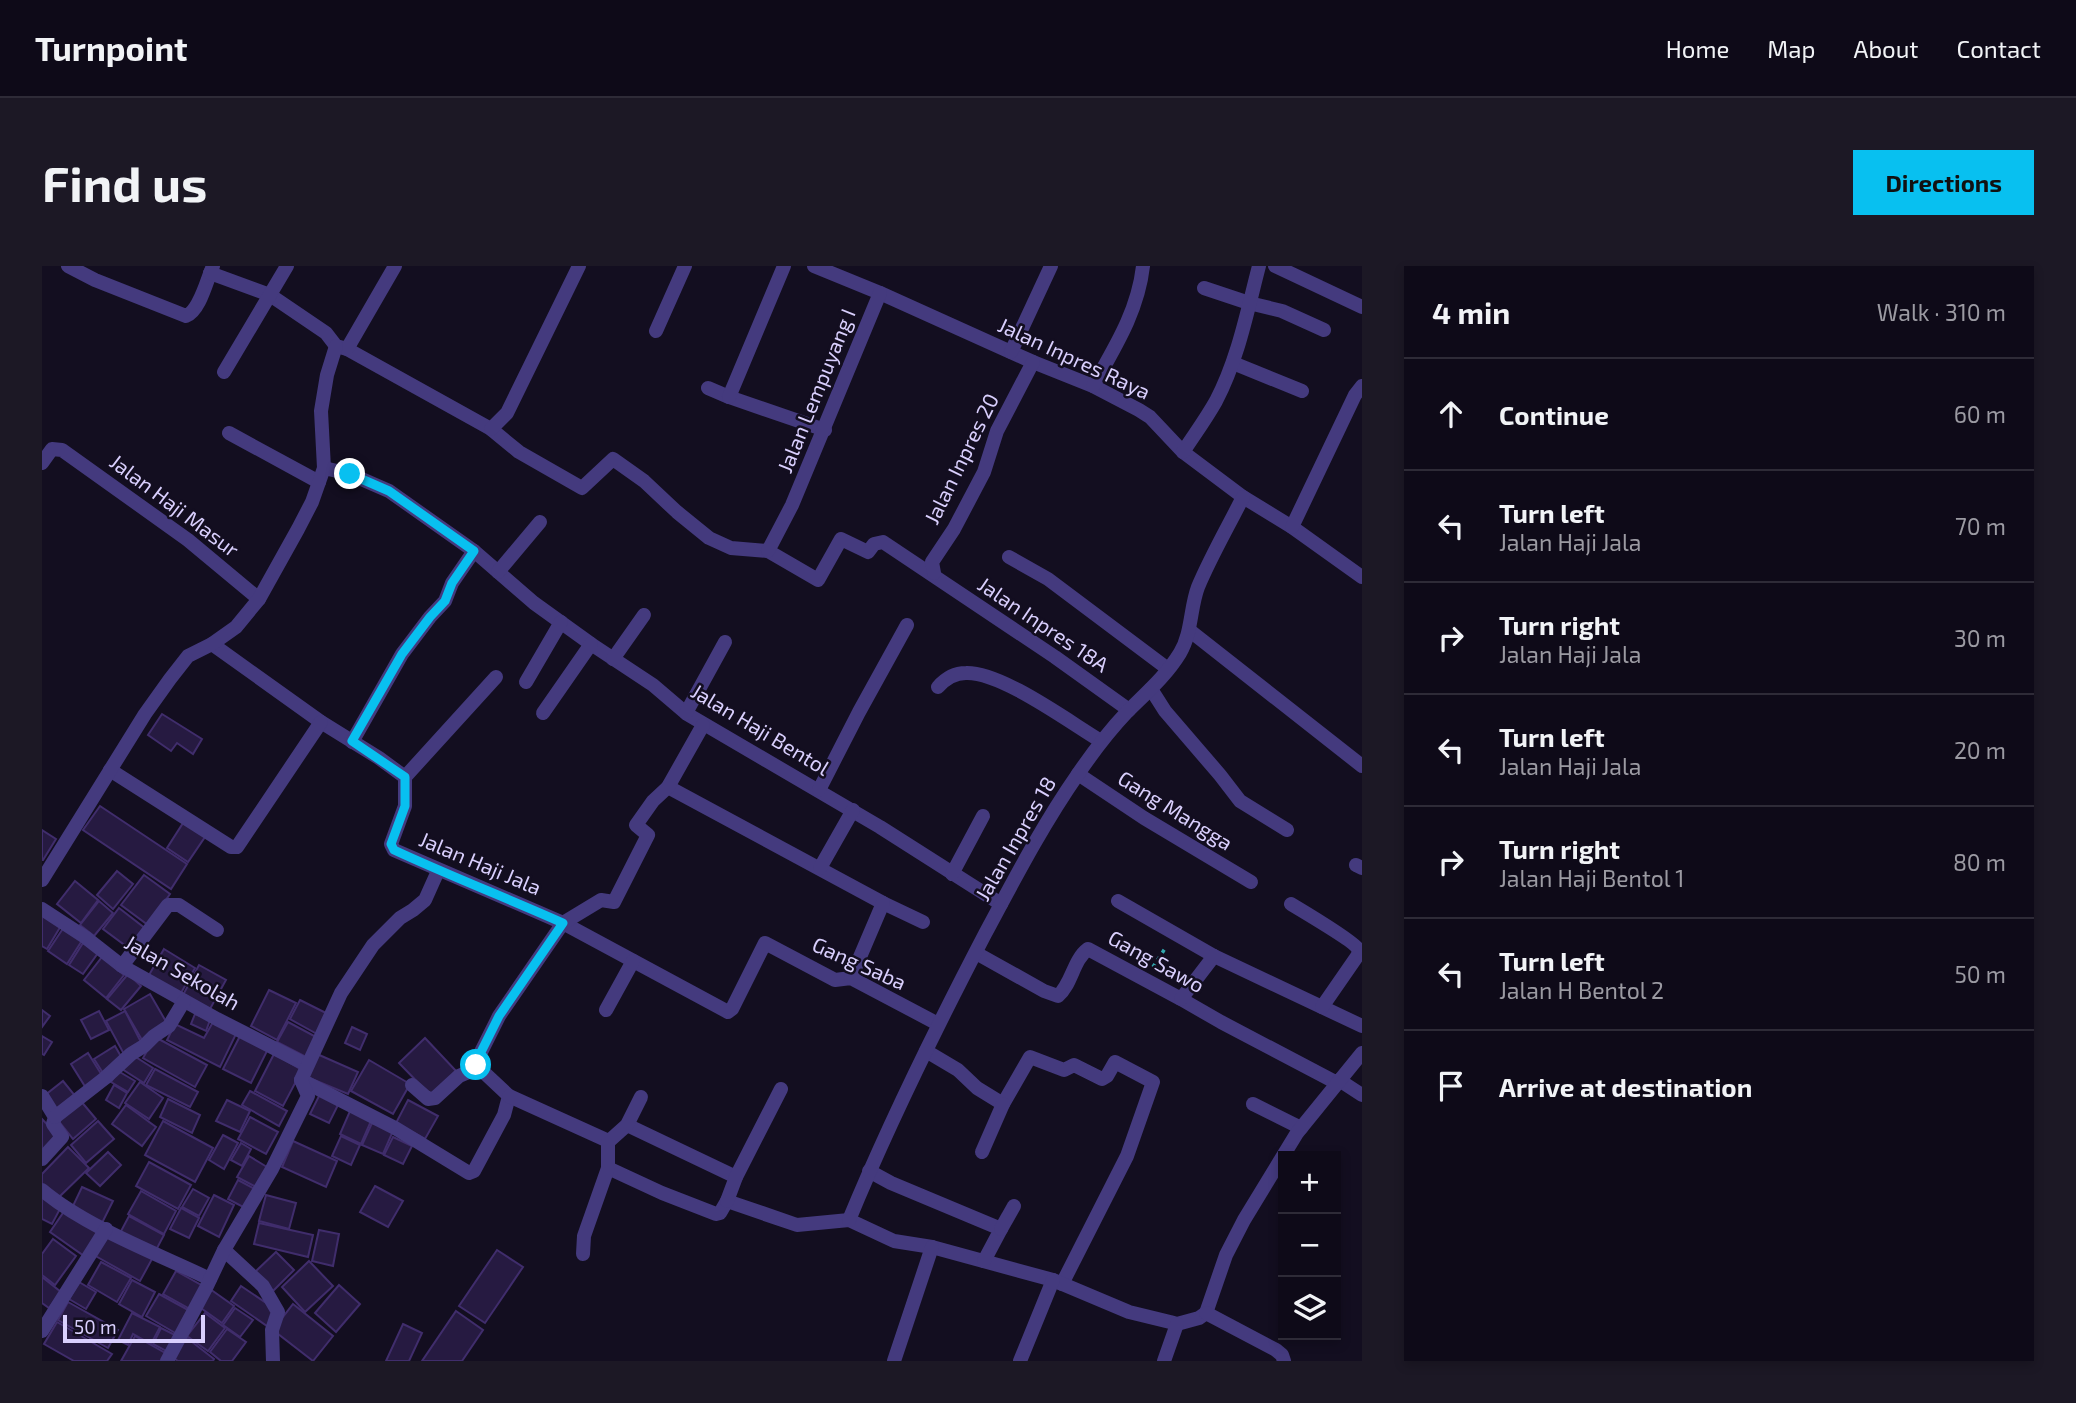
<!DOCTYPE html>
<meta charset="utf-8">
<style>
:root{--surface:#0e0a18;--page:#1c1825;--text:#f1f3f6;--muted:#9b9aa2;--line:#2e2b37;--accent:#08c0f0}
body{margin:0;font-family:"Exo 2",sans-serif;background:var(--page);color:var(--text)}
.controls{position:absolute;right:21px;bottom:21px;display:grid;overflow:hidden;border-radius:0px;box-shadow:0 4px 10px #0003}
.controls button{width:63px;height:63px;display:grid;place-items:center;padding:0;border:0;border-bottom:2px solid var(--line);background:var(--surface);color:var(--text);font:35px sans-serif}
.scale{position:absolute;left:21px;bottom:18px;width:142px;box-sizing:border-box;padding-left:7px;border:4px solid #d9cffd;border-top:0;font-size:19px;line-height:24px;white-space:nowrap;color:#d9cffd;-webkit-text-stroke:5px #130e20;paint-order:stroke}
.stop{position:absolute;width:21px;height:21px;margin:-16px;border:5px solid #08c0f0;border-radius:50%;background:#fff}
.stop.end{background:#08c0f0;border-color:#fff;box-shadow:0 2px 7px #0008}
.list{margin:0;padding:0;list-style:none}
h2{display:flex;justify-content:space-between;align-items:center;height:91px;margin:0;padding:0 28px;font-size:30px}
h2 small{font-size:23px;font-weight:400;color:var(--muted)}
.list li{display:grid;grid-template-columns:46px 1fr auto;gap:21px;align-items:center;box-sizing:border-box;height:112px;padding:0 28px;border-top:2px solid var(--line)}
.list b{display:block;font-size:26px;white-space:nowrap}
.list p{margin:0;font-size:23px;white-space:nowrap;color:var(--muted)}
.list em{font-size:23px;font-style:normal;color:var(--muted)}
.icon{flex:none;width:38px;height:38px;fill:none;stroke:currentColor;stroke-width:2;stroke-linecap:round;stroke-linejoin:round}
.map{position:relative;flex:none;width:1320px;height:1095px;overflow:hidden;border-radius:0px}
header{display:flex;align-items:center;gap:42px;box-sizing:border-box;height:98px;padding:0 35px;background:var(--surface);border-bottom:2px solid var(--line)}
header strong{font-size:33px}
nav{display:flex;gap:38px;margin-inline-start:auto;font-size:24px}
.intro{display:flex;align-items:center;justify-content:space-between;box-sizing:border-box;height:168px;padding:0 42px}
h1{margin:0;font-size:49px}
.button{padding:18px 32px;border-radius:0px;background:var(--accent);color:#111;font-size:24px;font-weight:700}
main{display:flex;gap:42px;padding:0 42px}
aside{flex:1;background:var(--surface);border-radius:0px;box-shadow:0 4px 10px #0003}
.map>svg:first-child{display:block}
.building{fill:#261a41;stroke:#402d6c;stroke-width:2}
.lines{fill:none;stroke-linecap:round;stroke-linejoin:round}
.path{stroke:#32a8ae;stroke-width:3.5;stroke-dasharray:3.5 5;stroke-linecap:butt}
.minor{stroke:#443a7e;stroke-width:14}
.route{stroke:#08c0f0;stroke-width:9}
.labels{text-anchor:middle;stroke-width:5;stroke-linejoin:round;paint-order:stroke}
.street-label{font-size:21px;fill:#d9cffd;stroke:#130e20}
</style>
<header>
<strong>Turnpoint</strong>
<nav><a>Home</a><a>Map</a><a>About</a><a>Contact</a></nav>
</header>
<div class="intro"><h1>Find us</h1><a class="button">Directions</a></div>
<main>
<div class="map">
<svg width="1320" height="1095" viewBox="0 0 1320 1095">
<rect width="100%" height="100%" fill="#130e20"/>
<g class="building">
<path d="M120,448L160,473L151,488L135,477L129,485L106,469Z"/>
<path d="M58,540L145,598L129,623L41,564Z"/>
<path d="M143,554L165,568L146,596L125,582Z"/>
<path d="M0,564L14,573L1,594H0Z"/>
<path d="M75,605L91,618L71,643L55,629Z"/>
<path d="M102,609L128,628L106,659L79,639Z"/>
<path d="M33,615L56,634L39,657L15,638Z"/>
<path d="M57,635L71,647L52,670L38,659Z"/>
<path d="M77,642L104,663L88,683L61,663Z"/>
<path d="M0,646L20,658L5,683L0,680Z"/>
<path d="M22,661L41,673L25,698L6,685Z"/>
<path d="M41,677L56,687L41,708L27,699Z"/>
<path d="M122,683L153,702L139,727L107,709Z"/>
<path d="M60,691L82,709L64,732L42,714Z"/>
<path d="M157,699L184,714L168,743L141,729Z"/>
<path d="M86,708L99,720L79,744L65,733Z"/>
<path d="M227,724L254,737L235,774L209,760Z"/>
<path d="M108,728L126,759L100,774L82,743Z"/>
<path d="M258,734L286,748L275,768L248,753Z"/>
<path d="M0,744L8,750L0,761Z"/>
<path d="M57,745L67,764L49,773L39,754Z"/>
<path d="M83,745L101,780L83,790L64,755Z"/>
<path d="M153,748L168,754L164,765L149,758Z"/>
<path d="M171,756L194,768L178,801L125,774L133,758L162,772Z"/>
<path d="M246,756L276,772L266,792L235,776Z"/>
<path d="M310,761L325,768L318,784L303,777Z"/>
<path d="M0,770L10,776L2,789L0,788Z"/>
<path d="M198,770L225,785L209,817L181,803Z"/>
<path d="M113,771L165,799L153,821L101,792Z"/>
<path d="M383,772L415,806L390,831L357,797Z"/>
<path d="M73,780L81,794L61,807L52,793Z"/>
<path d="M46,787L61,811L44,822L29,798Z"/>
<path d="M89,788L111,802L102,817L80,803Z"/>
<path d="M232,788L260,804L241,840L213,825Z"/>
<path d="M275,788L316,806L306,828L265,811Z"/>
<path d="M327,794L368,818L351,848L309,825Z"/>
<path d="M113,803L156,826L148,841L104,819Z"/>
<path d="M76,805L93,815L86,826L69,816Z"/>
<path d="M21,815L34,831L15,846L2,830Z"/>
<path d="M98,816L121,832L107,853L83,837Z"/>
<path d="M72,819L85,827L77,842L64,834Z"/>
<path d="M208,825L245,845L237,860L200,839Z"/>
<path d="M279,826L298,835L287,857L268,848Z"/>
<path d="M126,833L158,849L150,867L118,851Z"/>
<path d="M38,834L54,853L31,873L15,853Z"/>
<path d="M185,834L208,845L198,866L174,855Z"/>
<path d="M366,834L396,850L383,873L354,857Z"/>
<path d="M84,839L114,861L100,880L70,858Z"/>
<path d="M308,845L329,855L319,878L298,868Z"/>
<path d="M208,851L236,866L224,888L196,873Z"/>
<path d="M0,853L16,870L0,885Z"/>
<path d="M56,855L72,873L44,897L29,879Z"/>
<path d="M121,855L171,882L153,916L103,889Z"/>
<path d="M330,857L351,865L341,888L320,879Z"/>
<path d="M181,869L196,877L182,903L167,894Z"/>
<path d="M299,870L318,879L309,899L290,890Z"/>
<path d="M351,871L370,880L361,898L342,889Z"/>
<path d="M251,875L295,895L284,921L240,901Z"/>
<path d="M199,877L209,883L200,900L189,894Z"/>
<path d="M26,881L47,902L15,933L0,918V908Z"/>
<path d="M66,886L79,899L58,920L44,907Z"/>
<path d="M207,890L225,901L214,921L195,911Z"/>
<path d="M107,896L149,919L136,943L94,920Z"/>
<path d="M196,914L213,923L203,942L186,933Z"/>
<path d="M333,920L361,935L346,961L318,946Z"/>
<path d="M40,921L71,935L60,957L30,942Z"/>
<path d="M151,923L167,932L157,950L140,941Z"/>
<path d="M99,925L134,945L122,968L86,948Z"/>
<path d="M172,929L192,939L177,971L156,960Z"/>
<path d="M224,929L254,937L247,963L217,955Z"/>
<path d="M0,931L19,941L10,958L0,953Z"/>
<path d="M139,942L157,952L147,972L128,963Z"/>
<path d="M23,944L61,970L45,992L8,966Z"/>
<path d="M87,950L122,969L113,986L78,967Z"/>
<path d="M217,957L271,969L266,991L212,978Z"/>
<path d="M277,964L297,968L291,1000L270,995Z"/>
<path d="M63,966L110,993L98,1015L50,988Z"/>
<path d="M11,973L34,990L13,1019L0,1009V988Z"/>
<path d="M455,984L481,1001L443,1057L417,1040Z"/>
<path d="M234,986L252,1004L231,1025L213,1006Z"/>
<path d="M267,995L291,1020L263,1046L240,1021Z"/>
<path d="M59,996L89,1012L75,1036L46,1019Z"/>
<path d="M134,1005L161,1020L148,1043L121,1028Z"/>
<path d="M0,1011L19,1026L7,1042L0,1037Z"/>
<path d="M90,1014L113,1026L100,1051L77,1038Z"/>
<path d="M37,1016L54,1026L44,1043L27,1033Z"/>
<path d="M297,1019L318,1038L294,1066L273,1047Z"/>
<path d="M199,1020L236,1045L225,1060L189,1035Z"/>
<path d="M168,1023L192,1040L180,1057L156,1040Z"/>
<path d="M117,1028L148,1045L135,1068L104,1050Z"/>
<path d="M26,1036L76,1064L66,1082L16,1054Z"/>
<path d="M251,1038L291,1070L271,1095L231,1064Z"/>
<path d="M193,1042L211,1054L198,1071L181,1059Z"/>
<path d="M414,1045L441,1064L420,1095H380Z"/>
<path d="M90,1047L118,1061L109,1078L91,1068L86,1079L76,1074Z"/>
<path d="M163,1047L183,1062L166,1085L145,1070Z"/>
<path d="M15,1056L70,1088L65,1095H32L2,1078Z"/>
<path d="M361,1058L380,1067L367,1095H344Z"/>
<path d="M119,1062L135,1070L126,1086L111,1078Z"/>
<path d="M185,1063L204,1076L190,1095H179L168,1086Z"/>
<path d="M93,1070L125,1088L122,1095H79Z"/>
<path d="M145,1072L172,1093L171,1095H136L130,1091Z"/>
</g>
<g class="lines">
<path class="path" d="M1111,701L1124,681"/>
<g class="minor">
<path d="M26,0L53,14L144,50C158,45 165,13 171,0"/>
<path d="M772,0L838,27L991,96L1051,120L1097,144L1108,151L1141,186L1201,231L1250,261L1320,311"/>
<path d="M1233,0L1320,41"/>
<path d="M168,7L228,29L284,67L294,80L305,83L449,163L477,186L540,222L571,193L602,215L635,246L667,272L689,282L726,285L776,314L799,273L826,286L832,278L841,276L1013,391L1087,444"/>
<path d="M1162,22L1207,37L1240,45L1282,64"/>
<path d="M614,65L643,0"/>
<path d="M305,83L353,0"/>
<path d="M969,86L1009,0"/>
<path d="M1191,97L1260,125"/>
<path d="M182,106L245,0"/>
<path d="M1051,120C1073,81 1096,45 1101,0"/>
<path d="M666,122L687,131L783,164"/>
<path d="M687,131L742,0"/>
<path d="M449,163L465,147L537,0"/>
<path d="M187,167L277,216"/>
<path d="M1141,186C1152,169 1164,153 1174,135C1196,93 1205,46 1217,0"/>
<path d="M0,197L10,183L20,184L146,274L217,333"/>
<path d="M282,202L308,208L347,225L432,285L492,337L549,378L611,419L645,448L838,561L959,638"/>
<path d="M1250,261L1313,129L1320,120"/>
<path d="M726,285L750,239L838,27"/>
<path d="M967,291L1006,313L1126,403"/>
<path d="M456,306L498,256"/>
<path d="M892,307L890,296L912,263L942,206L955,165L991,96"/>
<path d="M1147,364L1320,500"/>
<path d="M170,378L279,456L337,492L363,511V540L349,578L352,584L521,657L686,746L690,743L723,677L793,714L809,712L896,758"/>
<path d="M571,393L602,349"/>
<path d="M484,416L519,356"/>
<path d="M896,421C903,413 913,407 924,407C960,406 1027,456 1059,475"/>
<path d="M1109,423L1123,445L1178,509L1198,535L1245,564"/>
<path d="M501,447L549,378"/>
<path d="M644,447L683,376"/>
<path d="M310,476L360,388L388,351L403,335L410,317L432,285"/>
<path d="M68,504L189,581H195L279,456"/>
<path d="M1036,508L1102,552L1209,616"/>
<path d="M363,511L454,411"/>
<path d="M626,521L841,637L881,656"/>
<path d="M777,524L817,446L865,359"/>
<path d="M1314,599L1320,602"/>
<path d="M778,602L811,544"/>
<path d="M910,608L941,550"/>
<path d="M0,614L103,448L128,413L146,390L170,378L194,361L217,333L256,263L270,236L282,202L279,145L285,109L294,80"/>
<path d="M1076,635L1172,690L1320,760"/>
<path d="M1249,638C1259,644 1313,676 1316,683C1317,685 1316,687 1316,689L1280,741"/>
<path d="M0,643L43,671L80,700L175,753L265,799"/>
<path d="M934,687L1002,725L1016,730C1030,718 1031,694 1046,683L1139,733L1179,756L1295,817"/>
<path d="M80,700L126,639H137L175,664"/>
<path d="M809,712L841,637"/>
<path d="M1139,733L1172,690"/>
<path d="M564,744L591,695"/>
<path d="M884,785L916,804L935,822L961,838L988,791L1022,804L1032,799L1060,813L1065,810L1073,796L1111,816L1085,890L1020,1018"/>
<path d="M259,814L353,862L427,907L432,905L462,849L467,830L434,799L435,794L457,750L521,657L559,634L572,636L606,569L594,559L611,535L626,521L661,459"/>
<path d="M1297,814L1320,829"/>
<path d="M370,819L386,833L393,832L417,810L436,802"/>
<path d="M0,830L13,851L11,858L20,871L0,893"/>
<path d="M467,830L562,873L566,876"/>
<path d="M1211,838L1259,862"/>
<path d="M13,851L63,812L89,788L102,780L112,770L127,760L142,735"/>
<path d="M585,859L694,911"/>
<path d="M940,886L961,838"/>
<path d="M566,902L620,927L674,948L678,947L685,935L755,959L807,954L852,975L890,981L1011,1014L1087,1046L1128,1056L1135,1058L1157,1052L1164,1047"/>
<path d="M827,905L849,917L959,963L942,995"/>
<path d="M0,924C44,961 116,988 168,1013"/>
<path d="M685,935L694,911L739,823"/>
<path d="M807,954C847,857 894,762 943,668C972,614 1001,558 1036,508C1051,486 1067,465 1085,446C1104,427 1124,410 1138,387C1150,367 1148,342 1156,321C1169,290 1186,261 1201,231"/>
<path d="M959,963L972,940"/>
<path d="M182,984L221,1020L236,1046L230,1064L231,1095"/>
<path d="M541,988L542,970L566,902V876L585,859L599,831"/>
<path d="M1164,1047L1184,989L1202,954L1255,867L1320,787"/>
<path d="M1164,1047L1234,1084L1240,1089L1242,1095"/>
<path d="M0,1065L64,963"/>
<path d="M125,1095L164,1022L182,984L230,903L266,830L259,814L299,727L331,679L358,652L371,644L383,634L396,605"/>
<path d="M852,1095L890,981"/>
<path d="M978,1095L1011,1014"/>
<path d="M1122,1095L1135,1058"/>
</g>
</g>
<g class="lines">
<path class="route" d="M308,208L347,225L432,285L410,317L403,335L388,351L360,388L310,475L363,511V540L349,578L352,584C408,610 465,632 521,657L457,750L435,794L434,799"/>
</g>
<g class="labels">
<g class="street-label">
<text transform="translate(1032 93) rotate(25)" y="7">Jalan Inpres Raya</text>
<text transform="translate(775 125) rotate(-68)" y="7">Jalan Lempuyang I</text>
<text transform="translate(920 193) rotate(-64)" y="7">Jalan Inpres 20</text>
<text transform="translate(132 240) rotate(37)" y="7">Jalan Haji Masur</text>
<text transform="translate(1001 359) rotate(34)" y="7">Jalan Inpres 18A</text>
<text transform="translate(718 464) rotate(31)" y="7">Jalan Haji Bentol</text>
<text transform="translate(1133 545) rotate(32)" y="7">Gang Mangga</text>
<text transform="translate(974 573) rotate(-60)" y="7">Jalan Inpres 18</text>
<text transform="translate(438 598) rotate(23)" y="7">Jalan Haji Jala</text>
<text transform="translate(1114 696) rotate(29)" y="7">Gang Sawo</text>
<text transform="translate(817 698) rotate(24)" y="7">Gang Saba</text>
<text transform="translate(140 707) rotate(30)" y="7">Jalan Sekolah</text>
</g>
</g>
</svg>
<div class="controls">
<button>+</button>
<button>−</button>
<button><svg class="icon" aria-label="layers" viewBox="0 0 24 24"><path d="M12 4l9 5-9 5-9-5zM3 14l9 5 9-5"/></svg></button>
</div>
<div class="scale">50 m</div>
<div class="stop" style="left:434px;top:799px"></div>
<div class="stop end" style="left:308px;top:208px"></div>
</div>
<aside>
<h2>4 min<small>Walk · 310 m</small></h2>
<ul class="list">
<li><svg class="icon" aria-label="ahead" viewBox="0 0 24 24"><path d="M12 20V5M6 11l6-6 6 6"/></svg><div><b>Continue</b></div><em>60 m</em></li>
<li><svg class="icon" aria-label="left" viewBox="0 0 24 24"><path d="M17 20v-9H6M10 6l-5 5 5 5"/></svg><div><b>Turn left</b><p>Jalan Haji Jala</p></div><em>70 m</em></li>
<li><svg class="icon" aria-label="right" viewBox="0 0 24 24"><path d="M7 20v-9h11M14 6l5 5-5 5"/></svg><div><b>Turn right</b><p>Jalan Haji Jala</p></div><em>30 m</em></li>
<li><svg class="icon" aria-label="left" viewBox="0 0 24 24"><path d="M17 20v-9H6M10 6l-5 5 5 5"/></svg><div><b>Turn left</b><p>Jalan Haji Jala</p></div><em>20 m</em></li>
<li><svg class="icon" aria-label="right" viewBox="0 0 24 24"><path d="M7 20v-9h11M14 6l5 5-5 5"/></svg><div><b>Turn right</b><p>Jalan Haji Bentol 1</p></div><em>80 m</em></li>
<li><svg class="icon" aria-label="left" viewBox="0 0 24 24"><path d="M17 20v-9H6M10 6l-5 5 5 5"/></svg><div><b>Turn left</b><p>Jalan H Bentol 2</p></div><em>50 m</em></li>
<li><svg class="icon" aria-label="arrive" viewBox="0 0 24 24"><path d="M6 21V4h12l-3 4 3 4H6"/></svg><div><b>Arrive at destination</b></div></li>
</ul>
</aside>
</main>
